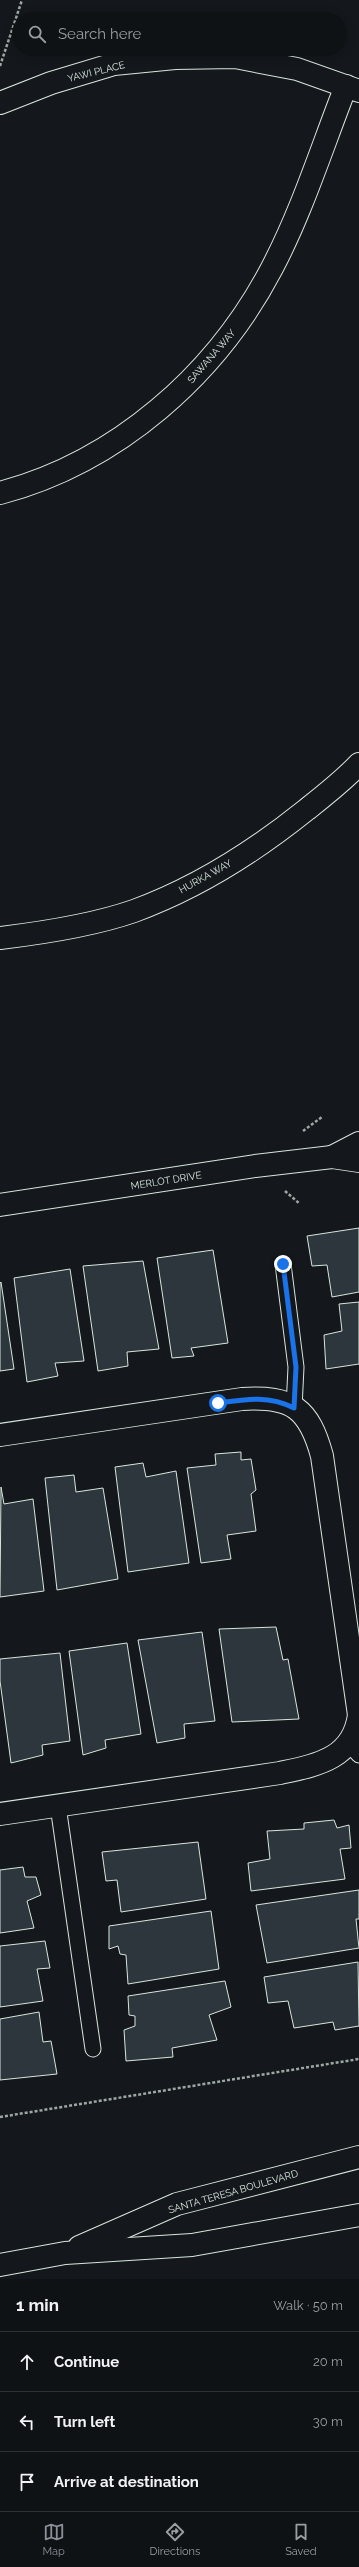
<!DOCTYPE html>
<meta charset="utf-8">
<style>
:root{--surface:#0f1215;--page:#1d2022;--text:#f1f3f6;--muted:#9b9ea0;--line:#2f3234;--accent:#8c9099}
body{margin:0;font-family:Raleway,sans-serif;background:var(--page);color:var(--text)}
.stop{position:absolute;width:12px;height:12px;margin:-9px;border:3px solid #1a73e8;border-radius:50%;background:#fff}
.stop.end{background:#1a73e8;border-color:#fff;box-shadow:0 1px 4px #0008}
.list{margin:0;padding:0;list-style:none}
h2{display:flex;justify-content:space-between;align-items:center;height:52px;margin:0;padding:0 16px;font-size:17px}
h2 small{font-size:13px;font-weight:400;color:var(--muted)}
.list li{display:grid;grid-template-columns:26px 1fr auto;gap:12px;align-items:center;box-sizing:border-box;height:60px;padding:0 16px;border-top:1px solid var(--line)}
.list b{display:block;font-size:15px;white-space:nowrap}
.list em{font-size:13px;font-style:normal;color:var(--muted)}
.icon{flex:none;width:22px;height:22px;fill:none;stroke:currentColor;stroke-width:2;stroke-linecap:round;stroke-linejoin:round}
.map{position:relative;flex:none;width:359px;height:2279px;overflow:hidden}
.search{position:absolute;background:var(--surface);box-shadow:0 2px 10px #0003;left:12px;right:12px;top:12px;height:44px;display:flex;align-items:center;gap:10px;box-sizing:border-box;padding:0 14px;border-radius:22px;color:var(--muted);font-size:15px}
.sheet{height:232px;background:var(--surface)}
nav{display:flex;justify-content:space-around;align-items:center;box-sizing:border-box;height:56px;border-top:1px solid var(--line);background:var(--surface);font-size:11px;color:var(--muted)}
nav a{display:grid;justify-items:center;gap:2px}
nav .on{color:var(--accent)}
.map>svg:first-child{display:block}
.building{fill:#2c363c;stroke:#d8e6dc}
.lines{fill:none;stroke-linecap:round;stroke-linejoin:round}
.lane-casing{stroke:#d8e6dc;stroke-width:17}
.street-casing{stroke:#d8e6dc;stroke-width:24}
.secondary-casing{stroke:#d8e6dc;stroke-width:24}
.path{stroke:#9da8a2;stroke-width:2.5;stroke-dasharray:3 2;stroke-linecap:butt}
.lane{stroke:#14181c;stroke-width:15}
.street{stroke:#14181c;stroke-width:22}
.secondary{stroke:#14181c;stroke-width:22}
.route{stroke:#1a73e8;stroke-width:5}
.labels{text-anchor:middle;stroke-width:3;stroke-linejoin:round;paint-order:stroke}
.street-label{font-size:10px;fill:#d8e6dc;stroke:#14181c}
</style>
<div class="map">
<svg width="359" height="2279" viewBox="0 0 359 2279">
<rect width="100%" height="100%" fill="#14181c"/>
<g class="building">
<path d="M359,1228V1292L332,1297L327,1265L312,1266L307,1236Z"/>
<path d="M213,1250L228,1343L191,1348L194,1356L172,1358L157,1258Z"/>
<path d="M143,1261L159,1349L127,1352L128,1366L98,1371L83,1266Z"/>
<path d="M70,1269L84,1361L55,1363L58,1376L27,1382L14,1278Z"/>
<path d="M1,1282L14,1369L0,1371V1283Z"/>
<path d="M359,1302V1364L326,1369L324,1335L342,1331L339,1304Z"/>
<path d="M241,1452V1460L251,1459L256,1490L251,1494L256,1531L227,1535L231,1559L201,1563L187,1468L216,1465L215,1454Z"/>
<path d="M143,1463L146,1477L176,1471L189,1563L128,1572L115,1467Z"/>
<path d="M74,1475L76,1492L103,1488L118,1579L57,1590L45,1478Z"/>
<path d="M1,1487L4,1504L33,1499L44,1591L0,1597Z"/>
<path d="M276,1627L283,1660L288,1659L299,1719L232,1722L219,1629Z"/>
<path d="M202,1632L215,1721L184,1724L185,1738L157,1743L138,1640Z"/>
<path d="M127,1643L141,1734L105,1740L106,1748L83,1755L69,1651Z"/>
<path d="M60,1653L70,1741L42,1745L43,1755L11,1763L0,1681V1659Z"/>
<path d="M334,1820L337,1828L349,1825L351,1848L340,1849L345,1879L251,1891L248,1863L270,1859L267,1831L304,1829V1823Z"/>
<path d="M198,1842L206,1899L121,1912L117,1880L106,1881L102,1852Z"/>
<path d="M23,1867L25,1877H36L41,1895L27,1901L34,1928L0,1933V1870Z"/>
<path d="M359,1890V1919H356L359,1948L267,1963L256,1905Z"/>
<path d="M211,1911L219,1969L128,1984L126,1955L120,1954L118,1946L109,1949V1926Z"/>
<path d="M45,1941L50,1968L37,1969L43,2001L0,2007V1946Z"/>
<path d="M358,1962L359,2026L335,2030L333,2022L294,2028L288,2001L268,2003L264,1977Z"/>
<path d="M225,1981L231,2007L209,2015L217,2040L172,2048L173,2057L126,2061L124,2030L135,2026V2016L129,2015L128,1996Z"/>
<path d="M39,2012L43,2042L51,2041L57,2074L0,2080V2019Z"/>
</g>
<g class="lines">
<g class="lane-casing">
<g id="lane">
<path d="M283,1264L296,1367L294,1408"/>
<path d="M349,1744L359,1755"/>
<path d="M58,1806L93,2049"/>
</g>
</g>
<g class="street-casing">
<g id="street">
<path d="M0,103L51,83L114,64L175,58L235,57L297,69L359,91"/>
<path d="M0,493C117,462 216,375 272,268C302,211 322,147 346,86"/>
<path d="M0,938C42,933 94,925 134,911C197,888 255,851 306,810C325,795 343,781 359,764"/>
<path d="M332,1157L359,1143"/>
<path d="M0,1205L255,1166L332,1157L359,1161"/>
<path d="M0,1435L242,1399C292,1396 309,1408 322,1456L359,1715"/>
<path d="M0,1814L280,1773C317,1765 353,1759 359,1715"/>
</g>
</g>
<g class="secondary-casing">
<g id="secondary">
<path d="M79,2247L177,2204L359,2157"/>
<path d="M0,2265L65,2253L192,2245L359,2215"/>
</g>
</g>
<g class="path">
<path d="M0,66L22,0"/>
<path d="M303,1131L322,1117"/>
<path d="M285,1191L300,1204"/>
<path d="M0,2117L359,2059"/>
</g>
<use href="#lane" class="lane"/>
<use href="#street" class="street"/>
<use href="#secondary" class="secondary"/>
</g>
<g class="lines">
<path class="route" d="M218,1403C246,1399 269,1395 294,1408L296,1367L283,1264"/>
</g>
<g class="labels">
<g class="street-label">
<text transform="translate(96 71) rotate(-14)" y="4">YAWI PLACE</text>
<text transform="translate(211 356) rotate(-49)" y="4">SAWANA WAY</text>
<text transform="translate(205 876) rotate(-29)" y="4">HURKA WAY</text>
<text transform="translate(166 1180) rotate(-9)" y="4">MERLOT DRIVE</text>
<text transform="translate(233 2191) rotate(-16)" y="4">SANTA TERESA BOULEVARD</text>
</g>
</g>
</svg>
<div class="stop" style="left:218px;top:1403px"></div>
<div class="stop end" style="left:283px;top:1264px"></div>
<div class="search"><svg class="icon" aria-label="search" viewBox="0 0 24 24"><circle cx="10" cy="10" r="6"/><path d="M15 15l6 6"/></svg>Search here</div>
</div>
<section class="sheet">
<h2>1 min<small>Walk · 50 m</small></h2>
<ul class="list">
<li><svg class="icon" aria-label="ahead" viewBox="0 0 24 24"><path d="M12 20V5M6 11l6-6 6 6"/></svg><div><b>Continue</b></div><em>20 m</em></li>
<li><svg class="icon" aria-label="left" viewBox="0 0 24 24"><path d="M17 20v-9H6M10 6l-5 5 5 5"/></svg><div><b>Turn left</b></div><em>30 m</em></li>
<li><svg class="icon" aria-label="arrive" viewBox="0 0 24 24"><path d="M6 21V4h12l-3 4 3 4H6"/></svg><div><b>Arrive at destination</b></div></li>
</ul>
</section>
<nav>
<a class="on"><svg class="icon" aria-label="map" viewBox="0 0 24 24"><path d="M3 6l6-2 6 2 6-2v14l-6 2-6-2-6 2zM9 4v14M15 6v14"/></svg>Map</a>
<a><svg class="icon" aria-label="directions" viewBox="0 0 24 24"><path d="M12 3l9 9-9 9-9-9zM9 14v-3h6M13 9l2 2-2 2"/></svg>Directions</a>
<a><svg class="icon" aria-label="saved" viewBox="0 0 24 24"><path d="M7 4h10v16l-5-4-5 4z"/></svg>Saved</a>
</nav>
